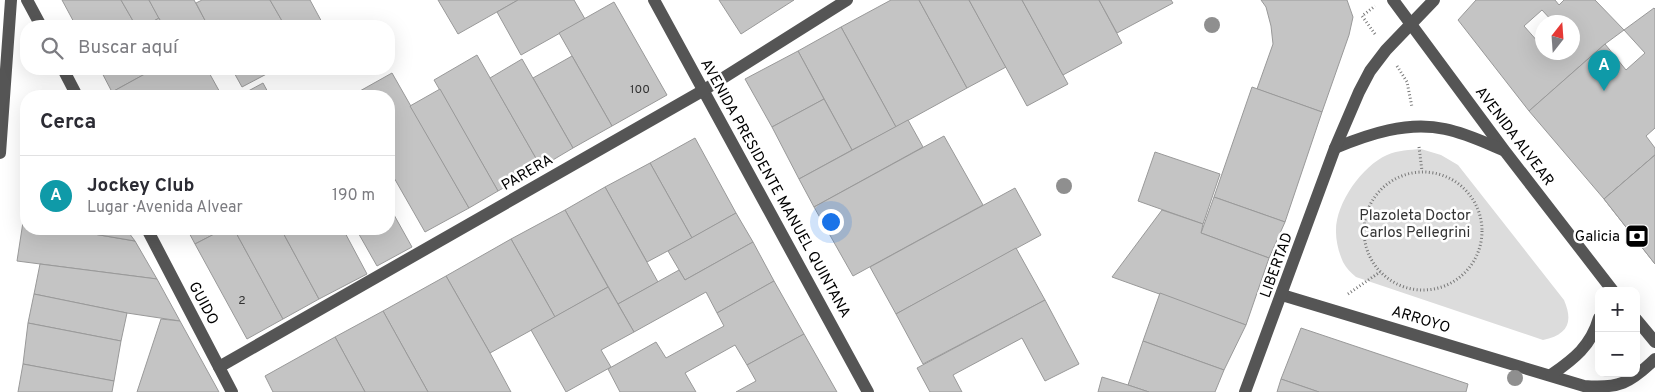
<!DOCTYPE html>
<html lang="es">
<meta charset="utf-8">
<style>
:root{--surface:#fff;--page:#f7f7f7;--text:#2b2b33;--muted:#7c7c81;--line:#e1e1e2;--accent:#1a73e8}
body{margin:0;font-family:Overpass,sans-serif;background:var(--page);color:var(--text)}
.controls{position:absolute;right:15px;bottom:15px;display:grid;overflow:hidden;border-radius:10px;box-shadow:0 5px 20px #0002}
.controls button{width:45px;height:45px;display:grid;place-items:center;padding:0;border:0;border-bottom:1px solid var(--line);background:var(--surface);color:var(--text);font:25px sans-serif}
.compass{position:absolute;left:1535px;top:15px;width:45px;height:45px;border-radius:50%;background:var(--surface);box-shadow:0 5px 20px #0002;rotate:17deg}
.you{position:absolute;left:830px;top:221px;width:18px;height:18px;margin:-12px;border:4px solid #fff;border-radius:50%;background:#1a73e8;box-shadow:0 0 0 8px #1a73e833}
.badge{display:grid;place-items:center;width:32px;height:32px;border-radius:50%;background:var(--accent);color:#fff;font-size:16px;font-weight:700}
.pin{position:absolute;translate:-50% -41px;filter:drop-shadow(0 1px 2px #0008)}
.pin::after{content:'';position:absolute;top:26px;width:18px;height:15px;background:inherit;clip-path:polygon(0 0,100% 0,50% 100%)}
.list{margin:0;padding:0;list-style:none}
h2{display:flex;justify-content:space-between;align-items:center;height:65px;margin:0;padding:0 20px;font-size:21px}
h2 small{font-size:16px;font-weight:400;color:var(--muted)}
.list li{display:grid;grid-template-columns:32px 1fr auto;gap:15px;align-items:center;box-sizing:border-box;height:80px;padding:0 20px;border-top:1px solid var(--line)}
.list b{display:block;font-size:19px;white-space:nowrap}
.list p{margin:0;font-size:16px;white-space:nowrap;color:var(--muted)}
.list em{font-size:16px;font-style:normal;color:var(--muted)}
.icon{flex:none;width:28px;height:28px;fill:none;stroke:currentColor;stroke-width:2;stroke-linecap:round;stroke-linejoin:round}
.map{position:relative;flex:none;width:1655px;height:392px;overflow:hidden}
.search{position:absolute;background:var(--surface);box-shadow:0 5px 20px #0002;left:20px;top:20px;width:375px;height:55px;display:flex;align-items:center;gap:12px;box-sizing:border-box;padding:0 18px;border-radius:20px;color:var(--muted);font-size:19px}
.panel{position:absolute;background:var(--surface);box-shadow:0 5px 20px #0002;left:20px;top:90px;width:375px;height:145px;border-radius:20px}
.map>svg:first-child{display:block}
.green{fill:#dcdcdc}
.building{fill:#c4c4c4;stroke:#999;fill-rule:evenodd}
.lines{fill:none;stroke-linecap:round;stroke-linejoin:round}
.path{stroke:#777;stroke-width:3;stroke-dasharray:1 2.5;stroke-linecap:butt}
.minor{stroke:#555;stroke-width:12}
.tree{fill:#8f8f8f}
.labels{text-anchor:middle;stroke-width:5;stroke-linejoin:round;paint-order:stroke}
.number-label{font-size:12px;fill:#313131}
.street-label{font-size:15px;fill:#000;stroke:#fff}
.park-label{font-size:15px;fill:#333;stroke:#fff}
.poi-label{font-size:15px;fill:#000;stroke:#fff;text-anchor:end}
</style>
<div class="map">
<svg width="1655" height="392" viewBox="0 0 1655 392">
<rect width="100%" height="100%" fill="#fff"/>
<path class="green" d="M1421,149L1441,155L1458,165L1564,300C1574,323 1567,335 1543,340L1356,277C1351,273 1346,268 1343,262C1339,253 1336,242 1336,232C1335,204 1362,166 1387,155C1399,150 1409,150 1421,149Z"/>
<g class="building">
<path d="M62,0H121L136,26H76Z"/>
<path d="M121,0H149L159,18L145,26H136Z"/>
<path d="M149,0H194L207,24L203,26H163Z"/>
<path d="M202,0H270L285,26H208L196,3Z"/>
<path d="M270,0H310L324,26H285Z"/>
<path d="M438,0H518L458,34Z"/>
<path d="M518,0H574L585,19L521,55L497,12Z"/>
<path d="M719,0H794L741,34Z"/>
<path d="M891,0H919L967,88L896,127L841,27Z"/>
<path d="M919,0H969L1006,67L967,88Z"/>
<path d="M969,0H1022L1068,84L1027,106Z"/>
<path d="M1022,0H1099L1122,43L1063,75Z"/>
<path d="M1099,0H1171L1173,3L1117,33Z"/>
<path d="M1261,0H1347L1353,17L1349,35L1322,112L1257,89L1273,44L1271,26L1266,7Z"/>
<path d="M1476,0H1555L1559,5L1564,0H1595L1624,30L1605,44L1529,111L1458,20ZM1542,10L1553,22H1572V52H1542V41L1539,43L1524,26Z"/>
<path d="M614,2L667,95L612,126L559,33Z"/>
<path d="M1654,8L1655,9V128L1646,136L1655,148V155L1604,199L1529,111L1605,44L1626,70L1645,53L1624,30Z"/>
<path d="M159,18L163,26H145Z"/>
<path d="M841,27L896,127L852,150L798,51Z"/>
<path d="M798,51L824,99L772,127L745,79Z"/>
<path d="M477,55L541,167L498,191L434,80Z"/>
<path d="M572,56L612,126L573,148L533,78Z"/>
<path d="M522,59L573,148L541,167L490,78Z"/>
<path d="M100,69H154L112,92Z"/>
<path d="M154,69H207L222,96H115L112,92Z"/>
<path d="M232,69H276L242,87Z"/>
<path d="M392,73L469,208L425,232L389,169V96H351Z"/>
<path d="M263,83L270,96H239Z"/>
<path d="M1252,87L1322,112L1285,222L1214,197Z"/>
<path d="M440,89L498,191L469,208L410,106Z"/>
<path d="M824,99L852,150L799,179L772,127Z"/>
<path d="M908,120L923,147L814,207L799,179Z"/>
<path d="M944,136L983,205L853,276L814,207Z"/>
<path d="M695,138L736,213L692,238L650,163Z"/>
<path d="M1155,152L1220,174L1203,224L1138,201Z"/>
<path d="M1655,155V264L1604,199Z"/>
<path d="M1655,155V264L1604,199Z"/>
<path d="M650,163L692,238L647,262L605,187Z"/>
<path d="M605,187L658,282L618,304L565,210Z"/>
<path d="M1015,188L1041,235L896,314L870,267Z"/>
<path d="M1214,197L1285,222L1269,258L1201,233Z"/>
<path d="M389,206L412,247L377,266L356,229H389Z"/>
<path d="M565,210L608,287L555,317L511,239Z"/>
<path d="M1162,210L1203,224L1201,233L1269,258L1246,325L1112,277Z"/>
<path d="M736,213L753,242L685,280L668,251Z"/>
<path d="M23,222H26V229H64L135,241L157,279L17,261Z"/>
<path d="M64,229H126L135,241Z"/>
<path d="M187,229H224L195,244Z"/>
<path d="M224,229H234L283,319L247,339L195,244Z"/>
<path d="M234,229H281L319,299L283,319Z"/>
<path d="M281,229H343L367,274L319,299Z"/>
<path d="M511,239L555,317L490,353L446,276Z"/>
<path d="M753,242L774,281L717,313L706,292L634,332L618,304L679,270L685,280Z"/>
<path d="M1016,248L1045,300L923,364L896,314Z"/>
<path d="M40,264L157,279L180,321L127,313L34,294Z"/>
<path d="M446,276L490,353L511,392H428L383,311Z"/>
<path d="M774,281L804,334L747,365L735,345L685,373L696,392H620L608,369L656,342L666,358L724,326L717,313Z"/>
<path d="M608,287L634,332L601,350L611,367L566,392L531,330Z"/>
<path d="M1160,293L1246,325L1224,370L1143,341Z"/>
<path d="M34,294L127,313L121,341L28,323Z"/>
<path d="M1045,300L1079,364L1045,381L1022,338L953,375L962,392H930L917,368Z"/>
<path d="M383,311L428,392H365L335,337Z"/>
<path d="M161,319L180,321L219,392H137Z"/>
<path d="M28,323L121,341L114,381L23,364Z"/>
<path d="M1301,328L1468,384L1466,392H1319L1281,379Z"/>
<path d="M804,334L837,392H736L756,381L747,365Z"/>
<path d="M335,337L365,392H273L265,376Z"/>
<path d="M1143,341L1224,370L1215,392H1149L1128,385Z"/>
<path d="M23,364L114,381L112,392H18Z"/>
<path d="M1102,377L1128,385L1149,392H1098Z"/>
<path d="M1281,379L1319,392H1277Z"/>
</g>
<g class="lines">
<g class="path">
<path d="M1375,34L1362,16L1375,6"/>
<path d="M1397,66L1407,82L1412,107"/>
<path d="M1419,147L1422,171"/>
<circle cx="1423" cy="231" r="59"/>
<path d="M1348,294L1380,272"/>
</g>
<g class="minor">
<path d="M27,0L41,26"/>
<path d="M654,0L868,392"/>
<path d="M1393,0L1504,150L1613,291"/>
<path d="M63,69L77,96"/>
<path d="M1335,148C1369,134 1407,121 1445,129C1465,133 1484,142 1503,150"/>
<path d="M0,153L11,0"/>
<path d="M147,229L232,392"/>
<path d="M1282,295L1584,386C1619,389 1630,383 1655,359"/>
<path d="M1636,319L1655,342"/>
<path d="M219,367L704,90L847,0"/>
<path d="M1551,375C1574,359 1591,346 1599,318"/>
<path d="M1245,392L1335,148L1359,92L1370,71L1386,50L1434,0"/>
</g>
</g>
<g class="tree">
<circle cx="1212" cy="25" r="8"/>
<circle cx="1064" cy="186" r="8"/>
<circle cx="1515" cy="378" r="8"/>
</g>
<defs>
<g id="bank-square" transform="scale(1.25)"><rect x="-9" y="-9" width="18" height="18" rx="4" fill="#000" stroke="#fff"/><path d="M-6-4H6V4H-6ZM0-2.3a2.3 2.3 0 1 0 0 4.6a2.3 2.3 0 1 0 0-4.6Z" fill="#fff"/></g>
</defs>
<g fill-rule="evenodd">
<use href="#bank-square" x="1637" y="236"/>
</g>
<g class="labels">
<g class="number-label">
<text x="640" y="93">100</text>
<text x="242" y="304">2</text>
</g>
<g class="street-label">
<text transform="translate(1515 136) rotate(53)" y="5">AVENIDA ALVEAR</text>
<text transform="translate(527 172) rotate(-30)" y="5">PARERA</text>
<text transform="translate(776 188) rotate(61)" y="5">AVENIDA PRESIDENTE MANUEL QUINTANA</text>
<text transform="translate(1276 265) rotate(-70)" y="5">LIBERTAD</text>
<text transform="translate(204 303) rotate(62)" y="5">GUIDO</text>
<text transform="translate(1421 319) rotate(17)" y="5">ARROYO</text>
</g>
<g class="park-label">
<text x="1415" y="220">Plazoleta Doctor<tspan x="1415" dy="17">Carlos Pellegrini</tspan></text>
</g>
<g class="poi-label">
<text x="1620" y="241">Galicia</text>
</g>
</g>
</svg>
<div class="controls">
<button>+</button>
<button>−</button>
</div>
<svg class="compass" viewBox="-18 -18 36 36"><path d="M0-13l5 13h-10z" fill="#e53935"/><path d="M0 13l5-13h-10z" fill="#7c7c81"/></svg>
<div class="you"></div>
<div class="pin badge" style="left:1604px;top:91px;background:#0f9aa8">A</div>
<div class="search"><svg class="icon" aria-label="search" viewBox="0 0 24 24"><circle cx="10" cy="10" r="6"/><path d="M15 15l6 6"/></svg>Buscar aquí</div>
<section class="panel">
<h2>Cerca<small></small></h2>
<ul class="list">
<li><span class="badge" style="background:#0f9aa8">A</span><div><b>Jockey Club</b><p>Lugar · Avenida Alvear</p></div><em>190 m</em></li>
</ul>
</section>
</div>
